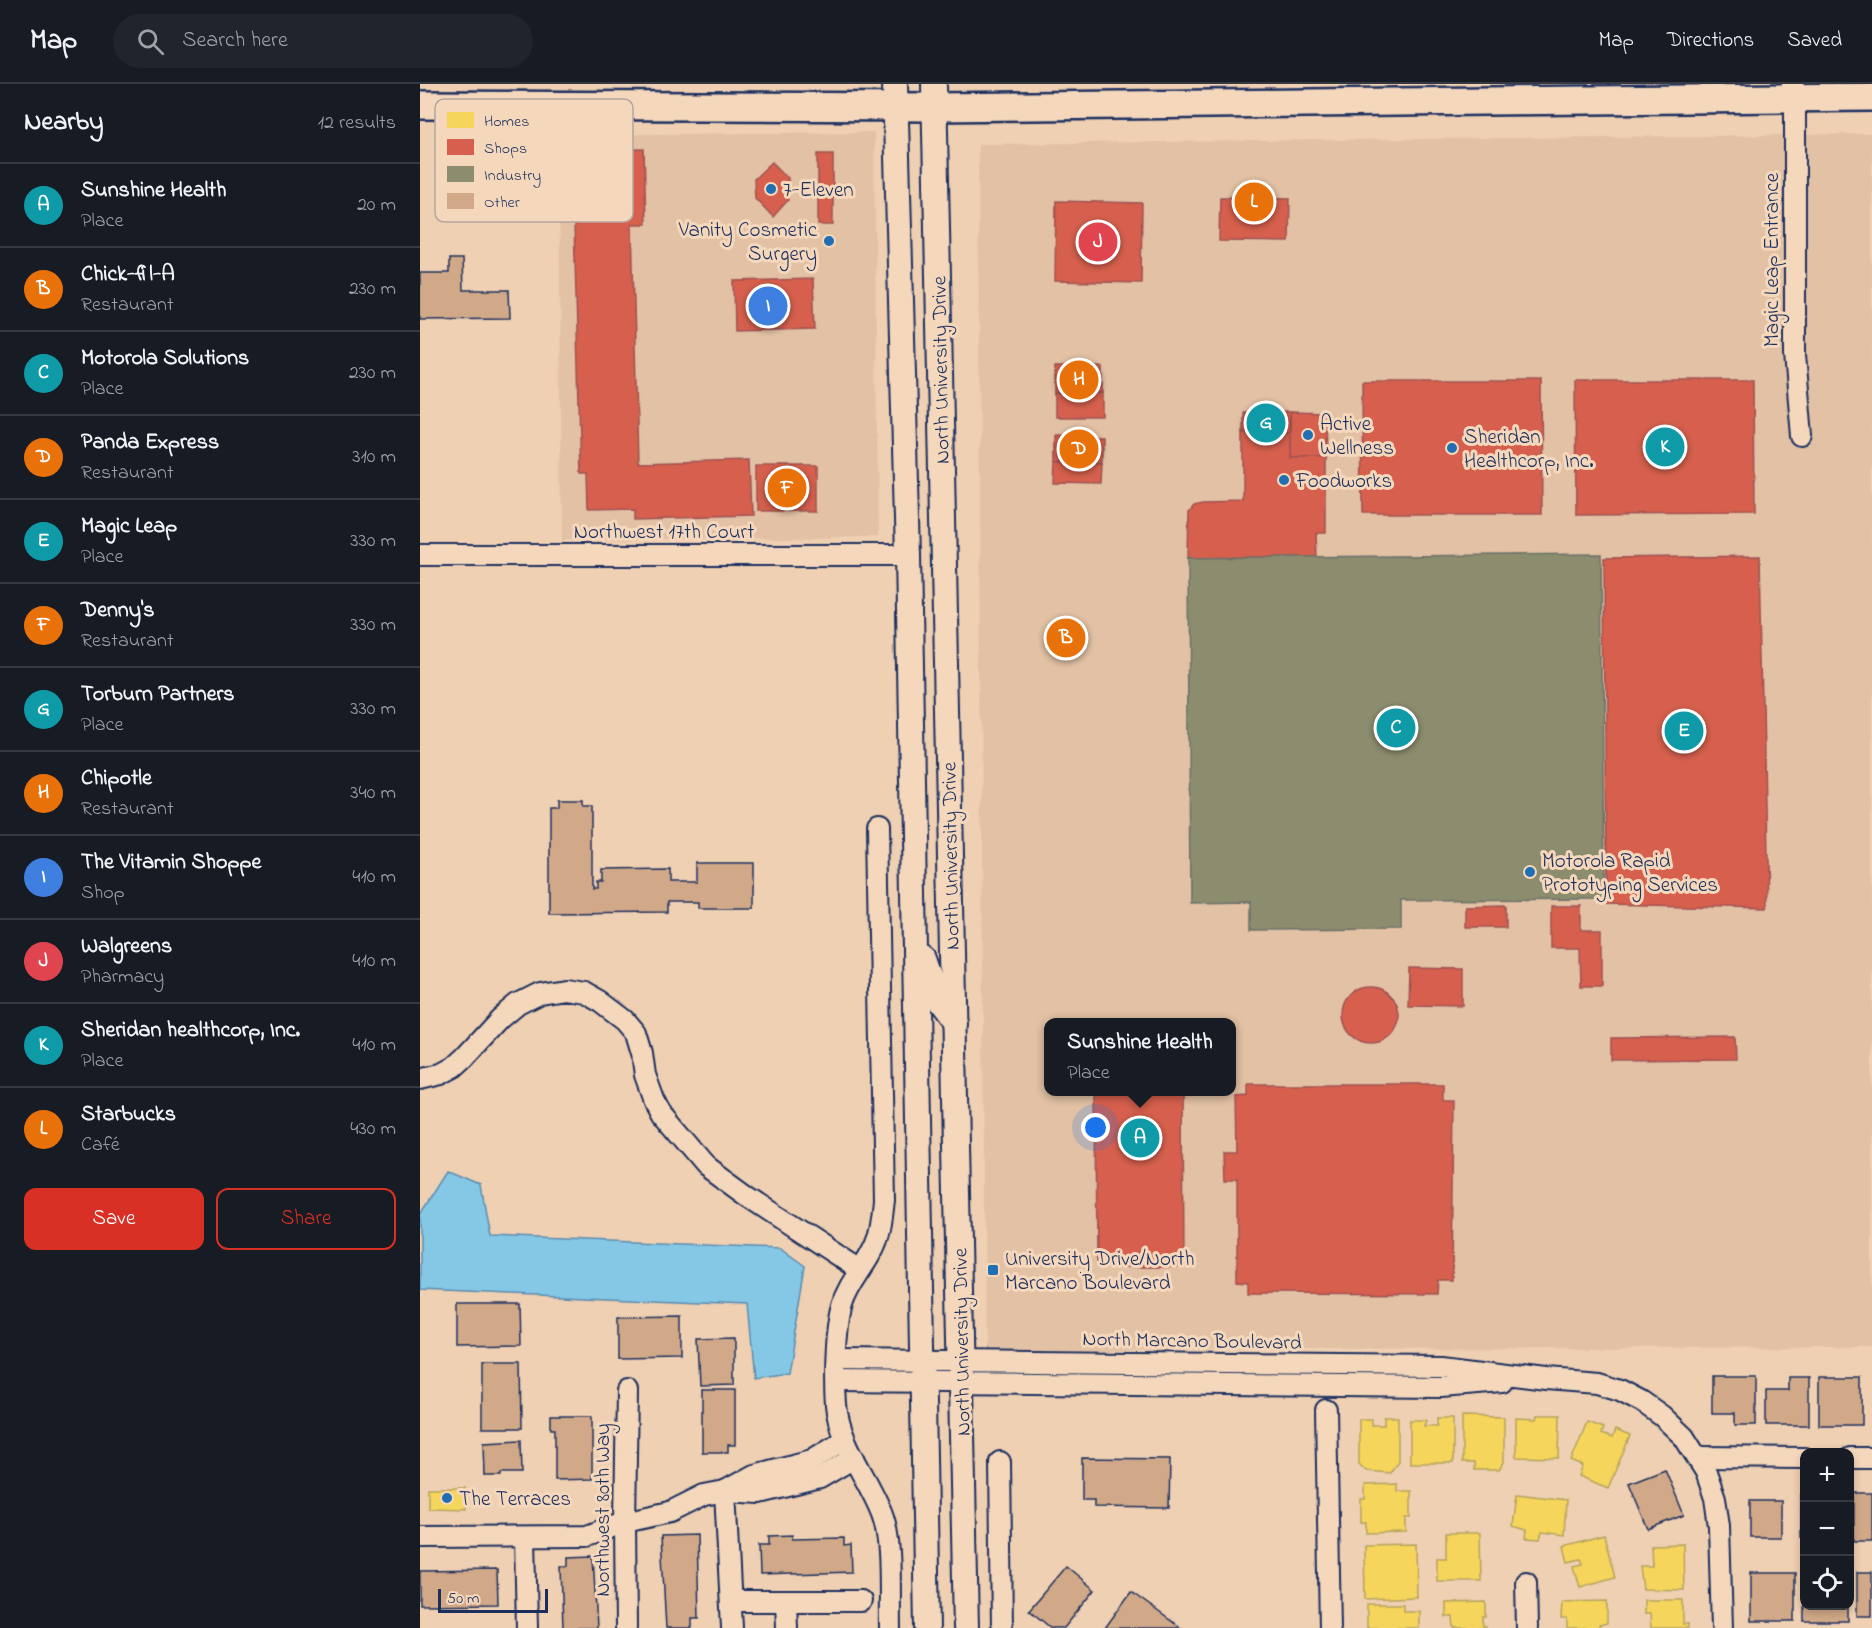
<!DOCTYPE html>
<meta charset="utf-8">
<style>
:root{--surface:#171b24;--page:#20242c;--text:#f1f3f6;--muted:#9ea1a6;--line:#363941;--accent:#d93025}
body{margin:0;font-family:"Indie Flower",sans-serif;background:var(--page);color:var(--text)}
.controls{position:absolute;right:18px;bottom:18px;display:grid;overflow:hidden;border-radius:12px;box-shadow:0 3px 9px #0003}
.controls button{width:54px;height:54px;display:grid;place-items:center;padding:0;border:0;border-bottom:2px solid var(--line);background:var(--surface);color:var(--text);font:30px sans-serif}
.scale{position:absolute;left:18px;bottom:15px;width:110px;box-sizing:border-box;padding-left:6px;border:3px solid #1b2f5e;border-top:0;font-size:16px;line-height:21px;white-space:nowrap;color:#1b2f5e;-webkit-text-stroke:4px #f5d8bc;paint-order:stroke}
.you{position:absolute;left:676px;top:1044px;width:21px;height:21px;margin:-15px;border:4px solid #fff;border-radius:50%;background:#1a73e8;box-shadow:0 0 0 9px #1a73e833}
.badge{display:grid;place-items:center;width:39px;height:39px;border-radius:50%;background:var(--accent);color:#fff;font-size:20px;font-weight:700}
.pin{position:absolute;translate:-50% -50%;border:3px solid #fff;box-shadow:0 2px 6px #0006}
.popup{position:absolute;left:624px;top:934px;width:192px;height:78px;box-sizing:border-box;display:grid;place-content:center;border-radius:12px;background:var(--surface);filter:drop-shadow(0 2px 4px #0005);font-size:20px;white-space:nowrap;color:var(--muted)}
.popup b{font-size:22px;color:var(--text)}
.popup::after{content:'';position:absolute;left:50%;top:100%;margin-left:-12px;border:12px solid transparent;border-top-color:var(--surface)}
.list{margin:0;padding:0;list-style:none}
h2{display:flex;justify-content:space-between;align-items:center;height:78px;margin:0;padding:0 24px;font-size:26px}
h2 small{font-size:20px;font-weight:400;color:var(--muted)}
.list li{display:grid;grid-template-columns:39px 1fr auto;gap:18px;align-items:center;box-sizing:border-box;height:84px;padding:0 24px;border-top:2px solid var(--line)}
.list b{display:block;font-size:22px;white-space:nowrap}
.list p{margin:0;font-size:20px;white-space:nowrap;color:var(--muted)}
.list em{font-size:20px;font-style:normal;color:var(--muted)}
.actions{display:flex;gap:12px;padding:18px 24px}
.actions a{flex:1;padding:14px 0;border:2px solid var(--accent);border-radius:12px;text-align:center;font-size:21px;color:var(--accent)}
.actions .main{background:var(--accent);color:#fff}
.icon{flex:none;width:33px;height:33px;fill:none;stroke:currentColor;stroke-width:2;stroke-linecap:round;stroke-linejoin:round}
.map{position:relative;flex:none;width:1452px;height:1544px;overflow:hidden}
header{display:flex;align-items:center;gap:36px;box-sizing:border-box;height:84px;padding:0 30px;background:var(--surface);border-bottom:2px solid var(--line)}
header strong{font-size:28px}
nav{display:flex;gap:33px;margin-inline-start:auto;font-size:21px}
.search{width:420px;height:54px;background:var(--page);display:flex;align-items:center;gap:15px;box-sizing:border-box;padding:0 21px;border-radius:33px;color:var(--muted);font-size:22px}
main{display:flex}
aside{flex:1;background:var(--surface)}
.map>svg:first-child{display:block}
.built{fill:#e2c1a4;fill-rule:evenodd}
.water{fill:#85c8e6;stroke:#5b8bb0;stroke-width:1.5}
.homes{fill:#f6d55c;stroke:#b4a35d;stroke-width:1.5}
.shops{fill:#d6604d;stroke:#9e5152;stroke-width:1.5}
.industry{fill:#8c8c6e;stroke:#6a7069;stroke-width:1.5}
.building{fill:#d1a988;stroke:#1b2f5e;stroke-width:1.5}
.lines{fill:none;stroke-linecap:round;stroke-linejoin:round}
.minor-casing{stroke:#1b2f5e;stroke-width:24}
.major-casing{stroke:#1b2f5e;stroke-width:28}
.highway-casing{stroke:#1b2f5e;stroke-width:32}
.minor{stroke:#f5d8bc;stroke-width:20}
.major{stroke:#f5d8bc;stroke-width:24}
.highway{stroke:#f5d8bc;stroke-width:27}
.poi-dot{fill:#1f6fb2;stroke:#f5d8bc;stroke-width:2}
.labels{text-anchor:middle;stroke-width:6;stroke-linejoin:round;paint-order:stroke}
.poi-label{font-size:21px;fill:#1b2f5e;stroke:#f5d8bc;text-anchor:start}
.street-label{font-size:21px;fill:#1b2f5e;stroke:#f5d8bc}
.key{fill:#f5d8bc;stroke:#b4a5a0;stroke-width:1.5}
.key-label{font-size:16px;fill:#1b2f5e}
</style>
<header>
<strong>Map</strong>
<div class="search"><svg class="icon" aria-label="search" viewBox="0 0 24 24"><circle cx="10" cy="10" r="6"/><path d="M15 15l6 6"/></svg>Search here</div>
<nav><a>Map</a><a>Directions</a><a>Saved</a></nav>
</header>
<main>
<aside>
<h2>Nearby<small>12 results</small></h2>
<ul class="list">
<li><span class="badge" style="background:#0f9aa8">A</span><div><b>Sunshine Health</b><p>Place</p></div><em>20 m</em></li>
<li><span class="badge" style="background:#e8710a">B</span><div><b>Chick-fil-A</b><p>Restaurant</p></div><em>230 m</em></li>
<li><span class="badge" style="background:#0f9aa8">C</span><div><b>Motorola Solutions</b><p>Place</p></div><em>230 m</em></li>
<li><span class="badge" style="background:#e8710a">D</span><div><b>Panda Express</b><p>Restaurant</p></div><em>310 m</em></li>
<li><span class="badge" style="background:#0f9aa8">E</span><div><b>Magic Leap</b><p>Place</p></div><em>330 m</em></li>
<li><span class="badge" style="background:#e8710a">F</span><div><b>Denny's</b><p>Restaurant</p></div><em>330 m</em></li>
<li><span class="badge" style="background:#0f9aa8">G</span><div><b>Torburn Partners</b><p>Place</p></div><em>330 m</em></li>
<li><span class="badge" style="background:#e8710a">H</span><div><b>Chipotle</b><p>Restaurant</p></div><em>340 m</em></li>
<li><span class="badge" style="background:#3f7fe0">I</span><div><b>The Vitamin Shoppe</b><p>Shop</p></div><em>410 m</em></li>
<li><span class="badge" style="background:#e0444e">J</span><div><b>Walgreens</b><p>Pharmacy</p></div><em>410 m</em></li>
<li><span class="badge" style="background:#0f9aa8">K</span><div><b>Sheridan healthcorp, Inc.</b><p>Place</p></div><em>410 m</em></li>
<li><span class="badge" style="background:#e8710a">L</span><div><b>Starbucks</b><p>Café</p></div><em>430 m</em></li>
</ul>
<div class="actions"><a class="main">Save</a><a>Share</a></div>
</aside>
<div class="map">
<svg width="1452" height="1544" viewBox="0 0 1452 1544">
<rect width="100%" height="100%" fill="#efd0b2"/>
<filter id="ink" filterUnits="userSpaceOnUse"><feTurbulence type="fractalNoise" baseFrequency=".0167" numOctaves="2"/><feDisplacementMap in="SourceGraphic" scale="12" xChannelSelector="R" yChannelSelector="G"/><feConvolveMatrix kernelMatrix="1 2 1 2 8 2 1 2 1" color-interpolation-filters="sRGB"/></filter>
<g filter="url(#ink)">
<g class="built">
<path d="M454,48L458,453L142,456L139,51Z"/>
<path d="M1452,50V1263L565,1266L558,60ZM628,938H812V1008H628Z"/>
</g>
<path class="water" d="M28,1087L61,1101L70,1152L360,1164L385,1182L367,1289L334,1294L327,1220L0,1206V1131Z"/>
<g class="homes">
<path d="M1117,1331H1140L1139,1374L1096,1373V1334L1116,1335Z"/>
<path d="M1042,1332L1084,1333V1378L1079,1386H1054V1379H1042Z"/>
<path d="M964,1333H978V1377L970,1389L946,1387L939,1380V1335H952V1341H964Z"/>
<path d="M1017,1334H1033V1379H990V1336H1006L1004,1342H1017Z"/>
<path d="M1167,1338L1183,1344L1181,1350L1192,1354L1195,1346L1210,1352L1188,1404L1159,1392L1163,1382L1151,1377Z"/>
<path d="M977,1400V1407H991V1434H986V1448L946,1449V1438H941V1415H945V1401Z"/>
<path d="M8,1404H45L46,1425L8,1424Z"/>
<path d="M1097,1410L1146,1416L1144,1451L1122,1448L1120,1455L1106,1454L1107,1446L1093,1442Z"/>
<path d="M1026,1449H1060L1061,1497H1017V1474H1026Z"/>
<path d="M1184,1451L1195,1493L1160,1503L1154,1482L1163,1480L1161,1475L1148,1478L1144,1462Z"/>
<path d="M996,1460L997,1513L945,1515L944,1461Z"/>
<path d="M1263,1460L1264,1506L1223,1505L1220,1482H1232L1231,1461Z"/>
<path d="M1224,1516H1263V1540H1268V1544H1231L1230,1530H1224Z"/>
<path d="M1187,1517V1539L1179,1541L1180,1544H1147V1535H1141L1142,1518Z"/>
<path d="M1066,1518V1533H1063V1542H1066V1544H1034L1033,1533H1026V1519Z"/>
<path d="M947,1520H983V1527H999V1544H947Z"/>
</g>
<g class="shops">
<path d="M224,65L226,140H212L218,379L329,376L331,432L213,435V425L169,426L168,390H161L152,67Z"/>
<rect x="398" y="70" width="15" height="71"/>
<path d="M352,78L368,94V116L353,133L335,114L334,95Z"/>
<path d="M800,113L870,114L869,158L799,157Z"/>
<path d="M636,117L722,119L721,199L635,197Z"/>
<path d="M393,195L395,245L315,247L314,197Z"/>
<rect x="635" y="283" width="48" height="26"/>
<path d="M1155,296H1333L1334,430L1156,431Z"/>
<path d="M942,297H1121L1122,431H943Z"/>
<rect x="635" y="309" width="48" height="24"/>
<path d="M870,328V349H823V329Z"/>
<path d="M870,328L905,329L906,374H870Z"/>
<path d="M823,349H870V374H906V449H896L897,473L768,474L769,426L774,420L783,418L823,417Z"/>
<path d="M636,351L682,352V378H636Z"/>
<path d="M636,378H682L681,400L635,399Z"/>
<rect x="336" y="382" width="62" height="45"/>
<path d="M1340,472L1347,824L1186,820L1184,474Z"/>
<path d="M1086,821V843H1045V822Z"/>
<path d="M1131,822H1161V846H1182V902H1161L1160,864H1131Z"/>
<path d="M989,884L1043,885V922L988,921Z"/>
<circle cx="951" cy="931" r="28"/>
<path d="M1315,953L1316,975L1191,976V954Z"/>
<path d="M828,1000H1023V1016H1034L1032,1196H1018L1017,1210L828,1209V1198L817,1197V1095H805L804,1067H817L816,1013L828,1012Z"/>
<path d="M676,1008H763L764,1183H677Z"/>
</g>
<path class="industry" d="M1181,470L1184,815L981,816V845L831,846V818L770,819L768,474Z"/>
<g class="building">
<path d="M29,175H42L43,206H89L90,234L0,235V189H29Z"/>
<path d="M137,716H163V722H172V805H176V798H181V786L248,785V798H277V779H334V824H278V818H247V828L129,829V724H137Z"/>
<path d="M37,1220H100L101,1262L37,1263Z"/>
<path d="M262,1232V1274L198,1275V1233Z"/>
<path d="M314,1254V1301L280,1302L278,1255Z"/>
<path d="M62,1280H101L102,1344H62Z"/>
<path d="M1292,1292H1336V1341H1315V1329H1292Z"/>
<rect x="1399" y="1293" width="43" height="48"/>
<path d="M1368,1294H1389V1341H1346V1307H1368Z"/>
<path d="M282,1306H315V1361H308V1368H282Z"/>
<path d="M131,1332H172V1395L135,1396V1345H131Z"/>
<path d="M101,1356L102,1389H81V1392H65L64,1358Z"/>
<path d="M662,1374L750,1375L749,1424L674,1423V1416H662Z"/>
<path d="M1245,1385L1264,1431L1228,1445L1209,1399Z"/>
<rect x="1434" y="1409" width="18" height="48"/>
<rect x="1381" y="1410" width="3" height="44"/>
<rect x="1330" y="1417" width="31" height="36"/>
<path d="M277,1451L279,1534H272V1544H246L241,1452Z"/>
<path d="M372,1451V1455L424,1454V1462L431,1461L432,1488L340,1491L339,1461H349V1452Z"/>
<path d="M173,1472L177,1544H143L141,1482H148V1473Z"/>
<path d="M646,1482L675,1506L644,1544H631L609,1526Z"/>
<path d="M77,1486L78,1520L0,1521V1487Z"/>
<rect x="1437" y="1488" width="15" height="44"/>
<rect x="1331" y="1489" width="44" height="48"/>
<path d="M1384,1500V1522H1428V1537H1384Z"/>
<path d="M711,1508L761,1544H685Z"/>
</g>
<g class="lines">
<g class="minor-casing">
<g id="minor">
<path d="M1372,0L1375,13V271L1382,352"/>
<path d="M0,471H488"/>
<path d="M457,745L464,1116C462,1132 461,1150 453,1165C444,1184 428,1200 422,1221C415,1246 414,1295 416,1321C420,1362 448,1393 462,1430C473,1458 469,1513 470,1544"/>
<path d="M0,995L21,990L34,983L44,974L80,935L98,920L120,909L144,905L164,908L180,917L205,936L216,949L222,969L225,991L234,1016L241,1029L286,1082L327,1112L440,1186"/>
<path d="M417,1276L1021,1282L1126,1295L1177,1299L1200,1306L1221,1317L1242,1332L1264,1353L1286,1388L1295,1414L1299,1442L1302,1544"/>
<path d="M416,1297L1021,1303L1082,1298"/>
<path d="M906,1326L910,1544"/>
<path d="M1278,1373L1384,1374"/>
<path d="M1430,1374H1452"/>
<path d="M580,1378L582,1544"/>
<path d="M305,1407L312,1544"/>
<path d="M305,1407L334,1391L392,1376L424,1356"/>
<path d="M0,1453L167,1452L205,1438L250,1428L284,1411L305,1407L340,1409L400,1394L434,1374"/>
<path d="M105,1453L107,1544"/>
<path d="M1106,1498L1107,1544"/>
<path d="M312,1517H441"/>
<path d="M366,1517L367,1544"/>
<path d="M206,1544L205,1438L207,1307"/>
</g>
</g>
<g class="major-casing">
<g id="major">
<path d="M475,0L488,471L507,1544"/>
<path d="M514,0L546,1544"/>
<path d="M503,875L517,916L534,939"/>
</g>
</g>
<g class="highway-casing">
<path id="highway" d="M0,21L515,23L1452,13"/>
</g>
<use href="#minor" class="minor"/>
<use href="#major" class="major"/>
<use href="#highway" class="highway"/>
</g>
</g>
<g class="poi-dot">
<circle cx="351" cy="105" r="6"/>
<circle cx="409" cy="157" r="6"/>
<circle cx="888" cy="351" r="6"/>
<circle cx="1032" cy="364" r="6"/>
<circle cx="864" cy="396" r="6"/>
<circle cx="1110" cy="788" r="6"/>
<rect x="567" y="1180" width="12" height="12" rx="3"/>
<circle cx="27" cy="1414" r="6"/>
</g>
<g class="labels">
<g class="poi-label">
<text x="363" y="112">7-Eleven</text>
<text x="397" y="152" text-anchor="end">Vanity Cosmetic<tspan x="397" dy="24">Surgery</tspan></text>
<text x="900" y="346">Active<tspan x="900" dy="24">Wellness</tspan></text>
<text x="1044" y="359">Sheridan<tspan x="1044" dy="24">Healthcorp, Inc.</tspan></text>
<text x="876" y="403">Foodworks</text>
<text x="1122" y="783">Motorola Rapid<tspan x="1122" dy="24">Prototyping Services</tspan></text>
<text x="585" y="1181">University Drive/North<tspan x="585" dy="24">Marcano Boulevard</tspan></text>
<text x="39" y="1421">The Terraces</text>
</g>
<g class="street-label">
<text transform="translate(1351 176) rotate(-90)" y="7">Magic Leap Entrance</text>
<text transform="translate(520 286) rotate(-91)" y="7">North University Drive</text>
<text x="244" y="454">Northwest 17th Court</text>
<text transform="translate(530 772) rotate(-91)" y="7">North University Drive</text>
<text transform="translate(772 1256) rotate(1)" y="7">North Marcano Boulevard</text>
<text transform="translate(541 1258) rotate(-91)" y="7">North University Drive</text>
<text transform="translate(182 1426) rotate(-90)" y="7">Northwest 80th Way</text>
</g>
</g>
<rect x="15" y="15" width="198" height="123" rx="9" class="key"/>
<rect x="27" y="28" width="27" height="16" fill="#f6d55c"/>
<rect x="27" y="55" width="27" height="16" fill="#d6604d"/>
<rect x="27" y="82" width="27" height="16" fill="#8c8c6e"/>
<rect x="27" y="109" width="27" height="16" fill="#d1a988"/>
<g class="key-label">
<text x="64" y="42">Homes</text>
<text x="64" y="69">Shops</text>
<text x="64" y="96">Industry</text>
<text x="64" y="123">Other</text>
</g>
</svg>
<div class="controls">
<button>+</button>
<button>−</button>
<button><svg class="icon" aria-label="locate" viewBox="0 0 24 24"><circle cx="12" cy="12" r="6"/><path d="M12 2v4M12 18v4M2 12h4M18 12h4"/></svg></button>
</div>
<div class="scale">50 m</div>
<div class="you"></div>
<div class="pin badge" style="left:720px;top:1054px;background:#0f9aa8">A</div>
<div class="popup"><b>Sunshine Health</b>Place</div>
<div class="pin badge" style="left:646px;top:554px;background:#e8710a">B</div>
<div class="pin badge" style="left:976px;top:644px;background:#0f9aa8">C</div>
<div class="pin badge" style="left:659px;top:365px;background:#e8710a">D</div>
<div class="pin badge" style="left:1264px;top:647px;background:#0f9aa8">E</div>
<div class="pin badge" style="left:367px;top:404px;background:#e8710a">F</div>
<div class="pin badge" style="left:846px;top:339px;background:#0f9aa8">G</div>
<div class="pin badge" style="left:659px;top:296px;background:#e8710a">H</div>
<div class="pin badge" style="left:348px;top:222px;background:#3f7fe0">I</div>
<div class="pin badge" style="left:678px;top:158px;background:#e0444e">J</div>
<div class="pin badge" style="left:1245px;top:363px;background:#0f9aa8">K</div>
<div class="pin badge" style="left:834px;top:118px;background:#e8710a">L</div>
</div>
</main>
